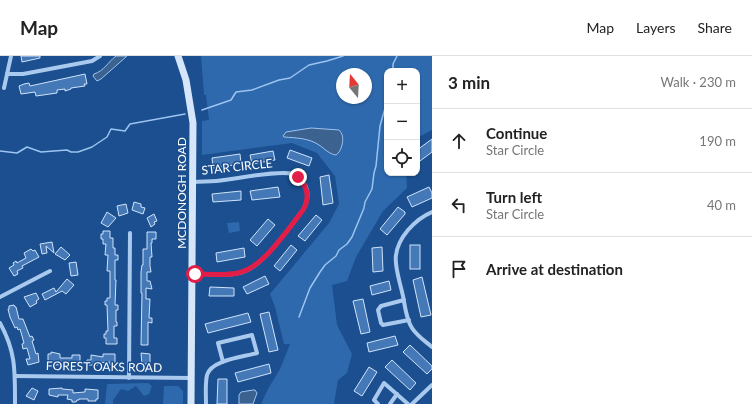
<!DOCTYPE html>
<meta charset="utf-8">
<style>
:root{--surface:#fff;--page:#f2f2f2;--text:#222;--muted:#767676;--line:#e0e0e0}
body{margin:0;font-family:Lato,sans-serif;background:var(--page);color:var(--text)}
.controls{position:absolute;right:12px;top:12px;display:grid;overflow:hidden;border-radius:8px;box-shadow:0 1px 3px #0004}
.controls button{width:36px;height:36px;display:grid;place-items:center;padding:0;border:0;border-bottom:1px solid var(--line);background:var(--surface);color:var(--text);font:20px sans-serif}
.compass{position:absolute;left:336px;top:12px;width:36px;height:36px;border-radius:50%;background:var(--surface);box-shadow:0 1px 3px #0004;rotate:342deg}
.stop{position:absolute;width:12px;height:12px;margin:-9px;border:3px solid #e11d48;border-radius:50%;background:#fff}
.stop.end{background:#e11d48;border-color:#fff;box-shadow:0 1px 4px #0008}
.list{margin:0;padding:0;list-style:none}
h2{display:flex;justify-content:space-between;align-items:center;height:52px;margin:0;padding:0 16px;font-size:17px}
h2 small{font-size:13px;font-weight:400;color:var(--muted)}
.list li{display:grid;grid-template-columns:26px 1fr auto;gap:12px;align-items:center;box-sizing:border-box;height:64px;padding:0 16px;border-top:1px solid var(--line)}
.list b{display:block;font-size:15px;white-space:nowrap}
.list p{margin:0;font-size:13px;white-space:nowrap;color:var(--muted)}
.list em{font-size:13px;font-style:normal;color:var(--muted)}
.icon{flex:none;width:22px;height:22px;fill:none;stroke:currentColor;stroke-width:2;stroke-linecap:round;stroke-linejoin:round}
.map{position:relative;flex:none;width:432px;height:348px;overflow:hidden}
header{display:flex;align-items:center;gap:24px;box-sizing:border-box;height:56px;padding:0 20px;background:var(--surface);border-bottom:1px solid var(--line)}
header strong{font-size:19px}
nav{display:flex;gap:22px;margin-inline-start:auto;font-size:14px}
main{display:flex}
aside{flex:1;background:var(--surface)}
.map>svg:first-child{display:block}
.green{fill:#2e69ad;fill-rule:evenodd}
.water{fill:#3c6290;stroke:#9cc4f0}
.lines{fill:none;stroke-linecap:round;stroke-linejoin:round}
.stream{stroke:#9cc4f0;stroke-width:1.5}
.building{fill:#4478b7;stroke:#cfe3fa}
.street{stroke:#a9c9ee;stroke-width:4}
.secondary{stroke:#d6e6fa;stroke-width:7}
.route{stroke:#e11d48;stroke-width:5}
.labels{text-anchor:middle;stroke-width:3;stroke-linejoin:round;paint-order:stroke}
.street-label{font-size:12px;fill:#fff;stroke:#1b4f8f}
</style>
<header>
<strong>Map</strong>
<nav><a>Map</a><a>Layers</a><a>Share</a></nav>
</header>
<main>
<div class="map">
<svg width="432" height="348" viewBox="0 0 432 348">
<rect width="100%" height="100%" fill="#1b4f8f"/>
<g class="green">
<path d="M201,0H432V74L417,82V15H387V117H406L407,132L383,155L356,201L347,225L332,229L337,269L352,298L347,317L338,324L334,348H261L268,333L280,313L290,288H284L275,251L270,238L329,167L339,148L335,120L317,97L292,87L202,99V65L209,64L206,39H204ZM342,18H366V42H342Z"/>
<path d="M239,166L240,175L229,177L227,167Z"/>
<path d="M148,327L152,330L149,338L144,340L136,330L128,335L121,333L113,344V348H105L107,328Z"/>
<path d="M164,330H178L183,335V348H163Z"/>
</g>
<g class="water">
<path d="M116,0H127L101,23L97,25L93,20L94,18C104,15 108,6 116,0Z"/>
<path d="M311,72L339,74C346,80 342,95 336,99C329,98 325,93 319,89C309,82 296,82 284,81L283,80L286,76Z"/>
<path d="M253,334H255L257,337L253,348H239V339L241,336Z"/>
</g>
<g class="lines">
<g class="stream">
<path d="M393,15V8L397,0"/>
<path d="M202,54L231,44L236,36L252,34L279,24L290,22L309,9L327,5L343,0"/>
<path d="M0,95L17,97L27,91L41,96L67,94L71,96H78L92,91L107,81L111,73L125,75L130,68L185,58"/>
<path d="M299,261L310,232L320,216L325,209L336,200L339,194L347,188L352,181L364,152L365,146L372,133L374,117L376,110L380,70L387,45"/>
</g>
</g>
<g class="building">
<path d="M21,0H40V2L22,6Z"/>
<path d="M85,18L87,28H84L85,30L71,32V33L65,35V33L57,34V37L36,40L35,36L21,38L19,30L24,28L29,27L30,30Z"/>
<path d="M432,83V96L420,105L417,101V94Z"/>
<path d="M290,94L312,102L309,110L287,102Z"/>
<path d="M273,95L275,104L252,108L250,99Z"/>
<path d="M240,98L241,108L213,112L212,102Z"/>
<path d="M329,119L333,147L323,149L320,121Z"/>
<path d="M278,131L280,141L252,144L250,135Z"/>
<path d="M429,131L432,137V142L412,151L407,141Z"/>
<path d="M241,135V144L213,146L212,138Z"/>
<path d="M134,146L141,148V151L145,152L143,158L132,154Z"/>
<path d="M126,148L128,157L119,160L117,150Z"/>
<path d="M398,151L405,156V158L387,179L380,173Z"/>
<path d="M107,156L116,162L108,171L101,167Z"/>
<path d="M154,158L157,165L154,166L155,168L151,171L147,162Z"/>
<path d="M316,159L322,164L305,185L298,180Z"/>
<path d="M268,163L275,169L257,190L250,184Z"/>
<path d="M103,175H110V182H113V192H115V199H118V204H115V224H116L115,249H118V254H116V266H117V270H114V282H117V288H106V282H104V278H106V275H108L107,249H105V245H107V242H110V215H107L108,199H105L106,188H103V183H101V178H103Z"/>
<path d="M147,176H156V183H152V187H151L152,201H150V210L151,216H147V225H150L152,233L146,232V243H150L149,262H152V267L148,266V289H141L142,237H141V216L142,209H143V193H147Z"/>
<path d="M52,186L54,197L46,190L47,197L42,198L40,188Z"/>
<path d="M291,189L297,194L280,215L274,210Z"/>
<rect x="410" y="189" width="10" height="24"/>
<path d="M61,191L70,199L65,204L55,198Z"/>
<path d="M382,191L383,215L373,216L372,192Z"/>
<path d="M244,192L245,201L217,206L216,197Z"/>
<path d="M31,193L33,195L35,194L39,201L22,210L23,212L17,215L18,218L14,220L9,212L14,209L13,207L16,205L17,207L26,202L24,197Z"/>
<path d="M76,206L78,219L71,220L69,207Z"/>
<path d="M265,220L269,228L247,238L243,231Z"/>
<path d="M422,221L431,259L421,261L413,224Z"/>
<path d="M67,223L74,229L66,238L62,235L45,244L42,238L54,232L56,236Z"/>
<path d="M389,225L391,234L372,239L370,230Z"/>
<path d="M210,231L234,232V240H209Z"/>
<path d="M36,237L39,243L36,245L37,247L30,251L24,241Z"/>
<path d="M363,243L370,276L361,278L353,245Z"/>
<path d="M14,249L15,251H16L19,263H23L30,281L32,280L34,284L32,285L36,298L38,297L39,306L28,309L26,303H30L27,292L23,293L22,288L24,287L20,273L18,274L17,271L15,272L10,261L8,253H9V250Z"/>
<path d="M269,256L278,294L269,296L260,258Z"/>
<path d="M248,257L251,266L208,277L205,268Z"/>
<path d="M395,280L398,289L369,296L367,287Z"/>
<path d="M410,289L432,310V313L427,318L403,296Z"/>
<path d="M51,296L60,298V302H72V299H80V307L55,309V306H48V298H51Z"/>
<path d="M141,297L150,298V308H142Z"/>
<path d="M103,298H115V309H110V306L98,307V309H87V304H91V299L103,301Z"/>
<path d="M392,304L416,327L410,334L385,311Z"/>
<path d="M269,308L271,317L238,326L235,317Z"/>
<path d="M369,311L377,316L362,340L354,335Z"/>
<path d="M218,323H227V348H217Z"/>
<path d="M32,332L38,335L34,344L26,340Z"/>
<path d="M62,332V333L73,334V337L85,336V333L98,334V343H96V345H88V343H79V344H77L76,346H72V344L67,343L68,339H58V341L49,339V333Z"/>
</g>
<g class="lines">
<g class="street">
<path d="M7,18H23L92,5L100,0"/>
<path d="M4,32L11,0"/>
<path d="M432,156C422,160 415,166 408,174C388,198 397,213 403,240C405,250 406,263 412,272C417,280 425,285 432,291"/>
<path d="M193,218C208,217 224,221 239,217C262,213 288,173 303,154C307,147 309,139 306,131C303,125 298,120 292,118C280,114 240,122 224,124C214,126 203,125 193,126"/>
<path d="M0,241L50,215"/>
<path d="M404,244L381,250L378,254L381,267L383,269L409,264"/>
<path d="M0,267C16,296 15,315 15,348"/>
<path d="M15,320L191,322"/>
<path d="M129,322L130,177"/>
<path d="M206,348C206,339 205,328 207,319C211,304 243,301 257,297L252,279L218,287L223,306"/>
<path d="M378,348L374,344L384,327L408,348"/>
<path d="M390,348L397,338"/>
<path d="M412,348L432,329"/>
</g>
<path class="secondary" d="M178,0L186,24L193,67L191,348"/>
</g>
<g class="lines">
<path class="route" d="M195,218C209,218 225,220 238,217C262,213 288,173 303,154C310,142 308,131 298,121"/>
</g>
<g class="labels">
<g class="street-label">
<text transform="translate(237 111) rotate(-6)" y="4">STAR CIRCLE</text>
<text transform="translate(182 137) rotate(-90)" y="4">MCDONOGH ROAD</text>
<text transform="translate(104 311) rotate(1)" y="4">FOREST OAKS ROAD</text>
</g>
</g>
</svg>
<div class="controls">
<button>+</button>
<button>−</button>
<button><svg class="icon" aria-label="locate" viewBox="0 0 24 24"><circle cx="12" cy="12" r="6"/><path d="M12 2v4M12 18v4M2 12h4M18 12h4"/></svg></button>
</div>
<svg class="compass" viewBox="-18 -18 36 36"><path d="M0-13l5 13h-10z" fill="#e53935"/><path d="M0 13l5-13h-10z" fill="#767676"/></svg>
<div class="stop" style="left:195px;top:218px"></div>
<div class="stop end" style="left:298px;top:121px"></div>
</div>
<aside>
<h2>3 min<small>Walk · 230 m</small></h2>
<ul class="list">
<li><svg class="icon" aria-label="ahead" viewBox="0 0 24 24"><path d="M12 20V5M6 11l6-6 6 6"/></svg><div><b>Continue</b><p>Star Circle</p></div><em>190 m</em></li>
<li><svg class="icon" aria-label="left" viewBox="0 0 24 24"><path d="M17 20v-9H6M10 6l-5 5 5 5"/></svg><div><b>Turn left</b><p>Star Circle</p></div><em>40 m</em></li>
<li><svg class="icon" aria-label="arrive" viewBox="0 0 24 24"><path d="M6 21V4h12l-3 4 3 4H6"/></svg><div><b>Arrive at destination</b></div></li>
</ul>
</aside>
</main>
